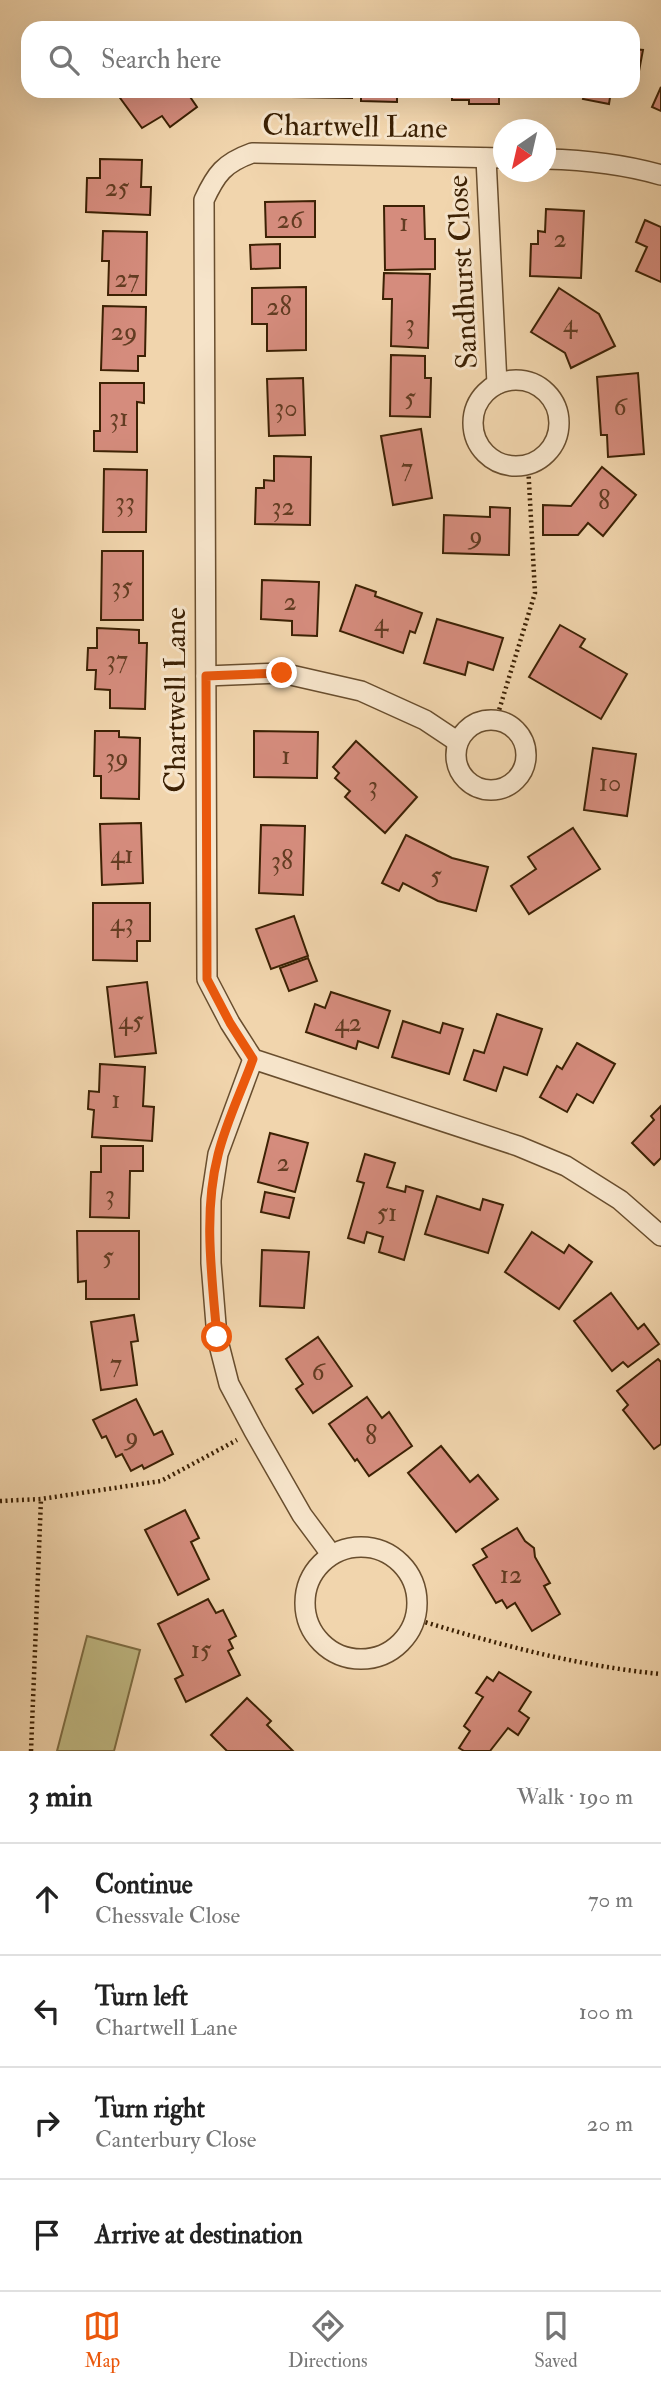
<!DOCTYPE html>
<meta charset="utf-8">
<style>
:root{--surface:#fff;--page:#f2f2f2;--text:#222;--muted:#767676;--line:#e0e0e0;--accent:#ea580c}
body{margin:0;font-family:"IM FELL Double Pica",serif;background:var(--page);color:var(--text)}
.compass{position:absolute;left:493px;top:119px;width:63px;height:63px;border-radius:50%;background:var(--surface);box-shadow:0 7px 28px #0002;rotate:214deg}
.stop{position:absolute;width:21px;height:21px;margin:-16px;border:5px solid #ea580c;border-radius:50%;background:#fff}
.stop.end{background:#ea580c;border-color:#fff;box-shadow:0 2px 7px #0008}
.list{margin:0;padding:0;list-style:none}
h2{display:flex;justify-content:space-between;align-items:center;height:91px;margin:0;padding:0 28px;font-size:30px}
h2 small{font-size:23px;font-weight:400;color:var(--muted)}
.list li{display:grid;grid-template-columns:46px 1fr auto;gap:21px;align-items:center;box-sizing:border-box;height:112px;padding:0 28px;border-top:2px solid var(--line)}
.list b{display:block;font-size:26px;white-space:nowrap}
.list p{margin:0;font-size:23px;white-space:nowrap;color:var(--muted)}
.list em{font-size:23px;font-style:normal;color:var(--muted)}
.icon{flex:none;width:38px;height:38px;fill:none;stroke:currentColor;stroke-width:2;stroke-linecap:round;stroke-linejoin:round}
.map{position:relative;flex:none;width:661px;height:1751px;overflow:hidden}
.search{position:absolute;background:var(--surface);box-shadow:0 7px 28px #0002;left:21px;right:21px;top:21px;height:77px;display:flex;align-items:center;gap:18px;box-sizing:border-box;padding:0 24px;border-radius:21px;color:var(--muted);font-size:26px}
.sheet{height:539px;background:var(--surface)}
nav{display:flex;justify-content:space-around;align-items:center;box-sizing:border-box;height:98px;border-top:2px solid var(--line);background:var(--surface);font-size:19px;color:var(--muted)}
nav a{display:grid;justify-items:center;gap:4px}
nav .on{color:var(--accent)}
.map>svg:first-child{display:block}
.garden{fill:#c1bb85;stroke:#7e6e44;stroke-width:2}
.building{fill:#d58c7d;stroke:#3c2104;stroke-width:2}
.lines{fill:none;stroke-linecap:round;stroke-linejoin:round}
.minor-casing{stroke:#694e2e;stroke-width:22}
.path{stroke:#3c2104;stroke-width:4.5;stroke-dasharray:2 3.5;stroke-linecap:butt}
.minor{stroke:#f6e4ca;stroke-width:19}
.route{stroke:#ea580c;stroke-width:9}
.labels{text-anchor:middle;stroke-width:6;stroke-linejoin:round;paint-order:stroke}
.number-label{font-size:26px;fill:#623c22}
.street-label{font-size:30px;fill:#3c2104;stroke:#f6e4ca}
</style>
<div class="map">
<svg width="661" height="1751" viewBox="0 0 661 1751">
<rect width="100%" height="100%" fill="#f1d5ad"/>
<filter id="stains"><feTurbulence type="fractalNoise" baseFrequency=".00286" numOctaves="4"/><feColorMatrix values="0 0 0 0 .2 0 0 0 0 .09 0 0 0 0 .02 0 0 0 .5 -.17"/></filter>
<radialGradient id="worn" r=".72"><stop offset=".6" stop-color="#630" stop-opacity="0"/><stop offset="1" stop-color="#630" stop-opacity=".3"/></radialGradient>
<path class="garden" d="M87,1636L140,1650L114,1751H57Z"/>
<g class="building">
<path d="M633,49L643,50L636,87H633Z"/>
<path d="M661,87V111L652,107Z"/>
<path d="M115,91H186L197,107L170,127L162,116L142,128Z"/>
<path d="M215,91H276V97L215,96Z"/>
<path d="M292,91H352V98L292,97Z"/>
<path d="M361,91H397V102L361,101Z"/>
<path d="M452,91H499V104H469V100H452Z"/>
<path d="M511,91H565V93Z"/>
<path d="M585,91H611L609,104L583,99Z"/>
<path d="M100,159L142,160L141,187H151L150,215L86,212L87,178H100Z"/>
<path d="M315,201V237H266L265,202Z"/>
<path d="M384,206H424L425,239H435V269L385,270Z"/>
<path d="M546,209L584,211L581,278L530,276L531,244H538V231L545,232Z"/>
<path d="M645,220L661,227V282L636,271L647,247L636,242Z"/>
<path d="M103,231L147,232L146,295H108L109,261H102Z"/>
<path d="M280,244V268L251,269L250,245Z"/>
<path d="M384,273L430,274L428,348L391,346L392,299H383Z"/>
<path d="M306,287V350L267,351V324H252V288Z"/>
<path d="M559,288L599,314L615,346L571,368L565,353L531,332Z"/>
<path d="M103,306L146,307L145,356H138V371L101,370Z"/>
<path d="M391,355L425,356V378H431L430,417L390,416Z"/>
<path d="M638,373L644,454L608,457L607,435H601L597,377Z"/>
<path d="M303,378L305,435L269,436L267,379Z"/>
<path d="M100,383H144V403L137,402V452L94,451V431H100Z"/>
<path d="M421,429L432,498L393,505L381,436Z"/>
<path d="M274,456L311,457L310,525L255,524L256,488H264V480L274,481Z"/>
<path d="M602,467L636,495L603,536L588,523L578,535H543V505L571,506Z"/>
<path d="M104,469L147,470L146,532H103Z"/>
<path d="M490,507L510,508L509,555L443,553L444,515L490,517Z"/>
<path d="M102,551H143V620H101Z"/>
<path d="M262,580L319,582L317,636L292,635V621L261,619Z"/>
<path d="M356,585L376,592L375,596L422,613L415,633L410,631L403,653L340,631Z"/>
<path d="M437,619L503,638L493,670L468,662L465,675L424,663Z"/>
<path d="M560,625L585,639L580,647L627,674L601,719L529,677Z"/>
<path d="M97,628L139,630V643H147L145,709L110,708V690L95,689L96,670H87L88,648H97Z"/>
<path d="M95,731H119V737L140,738L139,799L101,798V776H94Z"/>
<path d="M254,731L318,732L317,778L254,777Z"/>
<path d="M356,741L417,797L385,833L345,797L350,791L335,778L339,773L333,767Z"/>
<path d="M593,748L636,754L627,816L584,810Z"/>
<path d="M141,823L143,883L102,885L100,824Z"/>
<path d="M261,825L305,826L303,895L259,893Z"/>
<path d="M573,828L600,869L529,914L511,886L536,869L528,857Z"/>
<path d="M406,835L452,858L488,867L476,911L438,901L403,883L399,891L382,883Z"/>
<path d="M93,903H150V941H137V961L93,960Z"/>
<path d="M294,916L308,956L271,969L256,929Z"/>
<path d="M308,958L317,981L289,991L280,968Z"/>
<path d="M147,982L156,1053L115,1057L107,987Z"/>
<path d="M331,992L390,1011L378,1048L358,1041L356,1049L306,1032L315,1004L325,1008Z"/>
<path d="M497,1014L542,1029L527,1075L504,1067L496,1091L464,1080L474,1050L484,1053Z"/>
<path d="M403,1021L440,1033L443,1023L463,1029L449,1074L392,1057Z"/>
<path d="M577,1043L615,1064L593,1103L577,1094L567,1112L540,1097L557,1066L562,1069Z"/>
<path d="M100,1064L145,1067L143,1106L154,1107L152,1141L92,1137L94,1110L88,1109L89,1091L99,1092Z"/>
<path d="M661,1106V1158L654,1165L632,1143L654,1120L651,1116Z"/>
<path d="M270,1133L308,1143L295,1192L258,1182Z"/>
<path d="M101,1146H143V1171H130L129,1218L90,1217L91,1172H101Z"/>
<path d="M365,1154L395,1163L387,1187L405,1192L406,1186L423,1191L404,1260L379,1252L383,1237L367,1232L364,1243L348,1238L364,1183L357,1181Z"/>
<path d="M265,1192L294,1198L289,1218L261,1212Z"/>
<path d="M437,1196L480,1210L483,1199L503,1205L488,1253L425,1234Z"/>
<path d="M77,1231H139V1299H86V1281L78,1282Z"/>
<path d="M532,1232L564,1253L569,1245L592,1262L559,1309L505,1272Z"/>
<path d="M262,1250L309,1252L304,1308L260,1306Z"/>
<path d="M611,1293L638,1329L644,1324L659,1344L628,1367L623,1362L612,1371L574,1321Z"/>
<path d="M134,1315L138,1341L131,1342L137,1385L101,1390L91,1322Z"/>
<path d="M318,1337L352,1386L313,1413L296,1389L303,1384L286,1359Z"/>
<path d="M658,1359L661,1362V1444L654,1449L623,1410L628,1405L617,1391Z"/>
<path d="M367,1397L382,1418L389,1412L412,1446L369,1476L357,1459L355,1461L329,1424Z"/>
<path d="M136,1399L154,1435L162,1431L173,1454L144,1469L142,1465L131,1471L122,1454L116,1457L106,1436L102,1438L93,1420Z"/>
<path d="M441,1446L470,1482L478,1475L498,1499L456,1532L408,1473Z"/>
<path d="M185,1510L199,1538L191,1542L209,1579L178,1595L145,1530Z"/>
<path d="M517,1528L525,1541L534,1548L535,1557L550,1583L544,1586L560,1614L532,1631L515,1603L507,1608L502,1600L496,1603L473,1565L487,1557L482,1549Z"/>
<path d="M208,1599L216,1613L223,1610L236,1636L229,1640L233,1648L228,1651L240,1675L186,1702L175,1679L183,1675L158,1624Z"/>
<path d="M499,1672L531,1692L519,1711L529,1718L518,1735L508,1728L490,1751H464L459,1748L470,1731L464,1726L483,1697L476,1693L487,1677L493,1681Z"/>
<path d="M247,1698L271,1721L267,1725L293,1751H227L211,1735Z"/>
</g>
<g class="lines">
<g class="minor-casing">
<g id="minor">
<path d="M486,158L497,384"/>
<path d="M504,158L252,153C224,163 216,174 204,200L207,979L230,1023L253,1059L518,1146L566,1166L620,1200L661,1236"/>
<path d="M546,159C585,160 623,164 661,175"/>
<circle cx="516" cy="423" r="43"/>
<path d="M206,676L282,673L361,691L425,720L458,742"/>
<circle cx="491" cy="755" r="35"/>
<path d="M253,1059L218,1154L211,1200V1263L217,1337L229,1384L254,1431L302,1515L331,1554"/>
<circle cx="361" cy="1603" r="56"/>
</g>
</g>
<g class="path">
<path d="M496,720L535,593L528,464"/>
<path d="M0,1501L41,1499L161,1481L237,1440"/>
<path d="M415,1619C496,1644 577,1666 661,1674"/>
<path d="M31,1751L41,1499"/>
</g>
<use href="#minor" class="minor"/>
</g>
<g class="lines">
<path class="route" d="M217,1337C212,1277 203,1213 218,1155C226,1122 242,1090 253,1059L230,1023L207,979L206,676L282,673"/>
</g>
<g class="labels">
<g class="number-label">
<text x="117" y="196">25</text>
<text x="290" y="228">26</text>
<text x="404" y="231">1</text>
<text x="560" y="247">2</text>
<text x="127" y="287">27</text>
<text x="279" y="315">28</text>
<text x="410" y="332">3</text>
<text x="570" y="332">4</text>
<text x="124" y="340">29</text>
<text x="410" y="406">5</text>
<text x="620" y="415">6</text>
<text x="286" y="416">30</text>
<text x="119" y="426">31</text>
<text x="407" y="476">7</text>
<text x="604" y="509">8</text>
<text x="125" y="510">33</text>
<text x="283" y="515">32</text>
<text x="476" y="544">9</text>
<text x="122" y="595">35</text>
<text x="290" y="610">2</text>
<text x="381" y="631">4</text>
<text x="117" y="668">37</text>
<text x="286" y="764">1</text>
<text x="117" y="766">39</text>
<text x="610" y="791">10</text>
<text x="373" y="794">3</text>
<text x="122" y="863">41</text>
<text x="282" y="869">38</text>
<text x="436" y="884">5</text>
<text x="122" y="931">43</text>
<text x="131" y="1029">45</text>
<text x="348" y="1031">42</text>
<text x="116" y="1108">1</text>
<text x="283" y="1171">2</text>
<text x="110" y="1203">3</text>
<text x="387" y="1221">51</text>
<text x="108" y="1265">5</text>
<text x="116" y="1372">7</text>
<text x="318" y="1380">6</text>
<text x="371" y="1444">8</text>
<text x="132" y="1445">9</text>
<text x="511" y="1583">12</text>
<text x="201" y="1658">15</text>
</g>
<g class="street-label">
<text transform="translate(355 126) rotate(1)" y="10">Chartwell Lane</text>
<text transform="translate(462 272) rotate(-93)" y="10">Sandhurst Close</text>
<text transform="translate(175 700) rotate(-90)" y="10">Chartwell Lane</text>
</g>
</g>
<rect width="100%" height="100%" filter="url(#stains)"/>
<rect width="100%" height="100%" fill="url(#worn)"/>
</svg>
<svg class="compass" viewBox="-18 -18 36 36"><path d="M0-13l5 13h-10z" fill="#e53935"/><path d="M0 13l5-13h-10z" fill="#767676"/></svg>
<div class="stop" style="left:217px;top:1337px"></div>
<div class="stop end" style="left:282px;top:673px"></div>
<div class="search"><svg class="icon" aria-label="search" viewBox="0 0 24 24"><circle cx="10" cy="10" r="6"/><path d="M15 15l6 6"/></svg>Search here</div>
</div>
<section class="sheet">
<h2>3 min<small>Walk · 190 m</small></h2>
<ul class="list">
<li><svg class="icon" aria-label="ahead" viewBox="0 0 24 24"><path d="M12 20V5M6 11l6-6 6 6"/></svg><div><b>Continue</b><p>Chessvale Close</p></div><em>70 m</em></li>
<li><svg class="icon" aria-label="left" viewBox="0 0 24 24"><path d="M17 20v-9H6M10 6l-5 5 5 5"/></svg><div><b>Turn left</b><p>Chartwell Lane</p></div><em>100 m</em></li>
<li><svg class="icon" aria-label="right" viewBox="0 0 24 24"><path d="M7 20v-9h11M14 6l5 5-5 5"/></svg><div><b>Turn right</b><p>Canterbury Close</p></div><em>20 m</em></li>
<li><svg class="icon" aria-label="arrive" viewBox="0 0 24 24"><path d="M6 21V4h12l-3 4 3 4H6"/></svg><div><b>Arrive at destination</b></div></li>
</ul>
</section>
<nav>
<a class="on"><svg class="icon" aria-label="map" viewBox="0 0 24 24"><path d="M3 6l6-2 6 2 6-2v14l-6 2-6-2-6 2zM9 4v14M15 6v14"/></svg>Map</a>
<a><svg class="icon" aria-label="directions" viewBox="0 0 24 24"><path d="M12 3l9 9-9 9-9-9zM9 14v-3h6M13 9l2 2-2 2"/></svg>Directions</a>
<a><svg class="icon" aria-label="saved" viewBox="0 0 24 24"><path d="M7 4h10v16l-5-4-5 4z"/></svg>Saved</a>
</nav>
